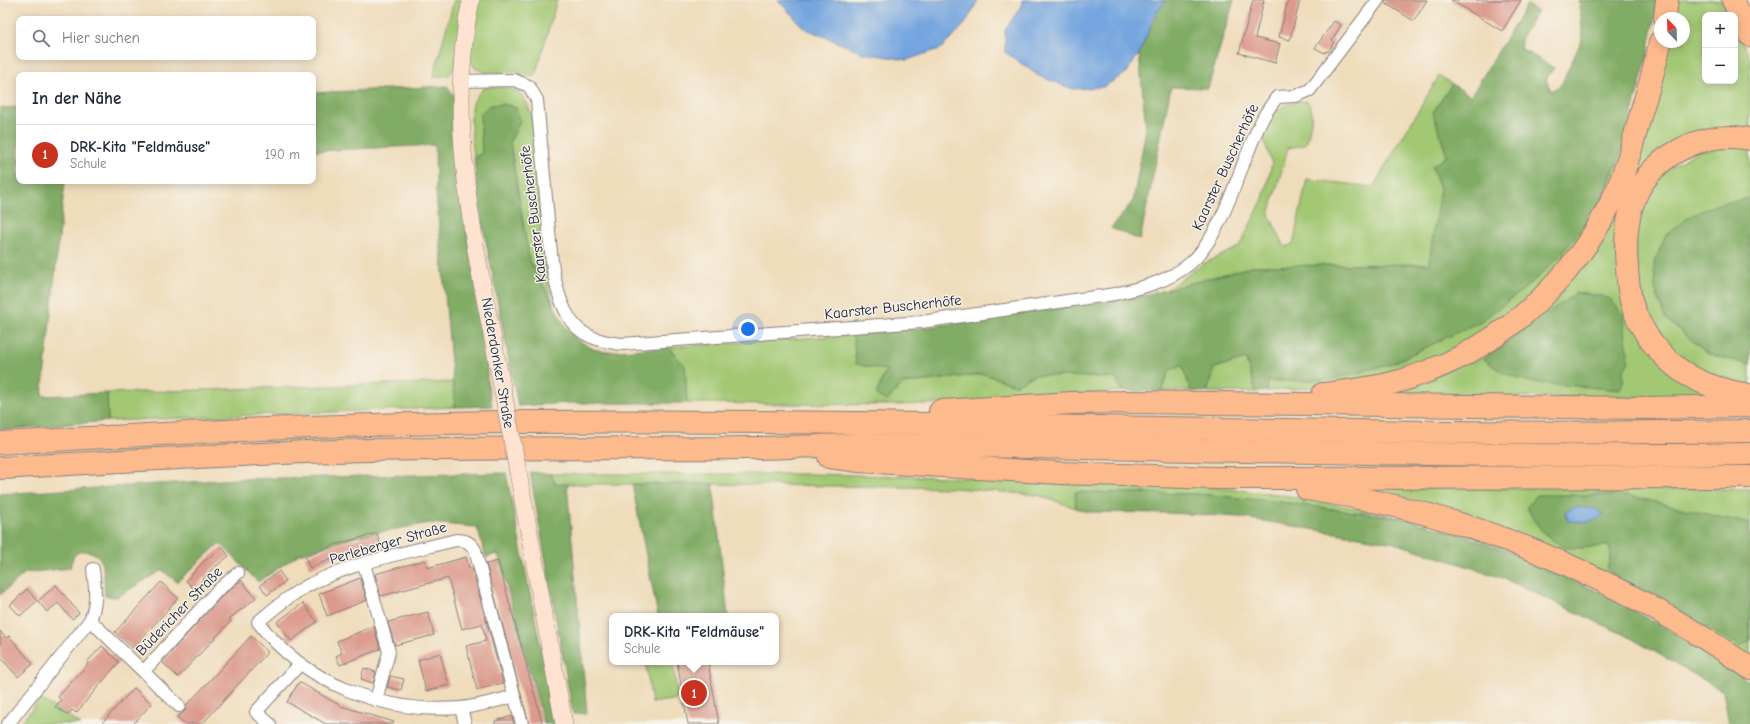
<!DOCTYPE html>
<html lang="de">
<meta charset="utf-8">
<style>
:root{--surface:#fff;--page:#f2f2f3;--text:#1f2937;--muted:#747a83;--line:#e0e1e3;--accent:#c8321e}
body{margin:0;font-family:"Comic Neue",sans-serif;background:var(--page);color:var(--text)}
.controls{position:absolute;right:12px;top:12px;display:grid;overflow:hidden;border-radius:8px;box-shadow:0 2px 10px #0003}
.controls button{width:36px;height:36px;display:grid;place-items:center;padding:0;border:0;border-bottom:1px solid var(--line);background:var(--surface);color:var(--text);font:20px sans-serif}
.compass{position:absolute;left:1654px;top:12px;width:36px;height:36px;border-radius:50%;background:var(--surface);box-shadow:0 2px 10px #0003;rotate:337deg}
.you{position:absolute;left:748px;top:329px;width:14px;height:14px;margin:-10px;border:3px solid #fff;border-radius:50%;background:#1a73e8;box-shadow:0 0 0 6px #1a73e833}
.badge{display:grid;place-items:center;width:26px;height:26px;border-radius:50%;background:var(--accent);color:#fff;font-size:13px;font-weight:700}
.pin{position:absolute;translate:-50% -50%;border:2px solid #fff;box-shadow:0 1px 4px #0006}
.popup{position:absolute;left:609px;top:613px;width:170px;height:52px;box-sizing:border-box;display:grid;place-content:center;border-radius:8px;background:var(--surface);filter:drop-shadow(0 1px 3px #0005);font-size:13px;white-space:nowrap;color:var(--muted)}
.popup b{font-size:15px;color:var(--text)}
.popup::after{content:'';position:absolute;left:50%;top:100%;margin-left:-8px;border:8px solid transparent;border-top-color:var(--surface)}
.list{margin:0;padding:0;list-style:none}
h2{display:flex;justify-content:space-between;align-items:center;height:52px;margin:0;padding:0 16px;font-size:17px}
h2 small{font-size:13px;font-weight:400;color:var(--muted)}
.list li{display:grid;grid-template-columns:26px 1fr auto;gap:12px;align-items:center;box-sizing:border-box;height:60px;padding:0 16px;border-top:1px solid var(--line)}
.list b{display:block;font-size:15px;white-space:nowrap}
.list p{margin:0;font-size:13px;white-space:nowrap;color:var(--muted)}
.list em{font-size:13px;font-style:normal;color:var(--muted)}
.icon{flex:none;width:22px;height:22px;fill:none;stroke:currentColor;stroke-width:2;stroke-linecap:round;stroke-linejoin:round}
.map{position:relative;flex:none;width:1750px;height:724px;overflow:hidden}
.search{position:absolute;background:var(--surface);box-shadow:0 2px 10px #0003;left:16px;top:16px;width:300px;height:44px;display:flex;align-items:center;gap:10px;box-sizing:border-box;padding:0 14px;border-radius:8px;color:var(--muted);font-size:15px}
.panel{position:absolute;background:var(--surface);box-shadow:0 2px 10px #0003;left:16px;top:72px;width:300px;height:112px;border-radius:8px}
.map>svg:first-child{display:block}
.green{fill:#a2c873;stroke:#627557}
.forest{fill:#81ac65;stroke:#526750}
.water{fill:#75a5df;stroke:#4c648d}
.building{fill:#db9a8c}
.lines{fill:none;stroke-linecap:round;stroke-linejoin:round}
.street-casing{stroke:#887f7b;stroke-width:14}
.secondary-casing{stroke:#887f7b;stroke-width:18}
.highway-casing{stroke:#887f7b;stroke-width:24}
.street{stroke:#fff;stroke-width:12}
.secondary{stroke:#fee3d1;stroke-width:17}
.highway{stroke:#fcba8d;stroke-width:22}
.secondary-bridge-casing{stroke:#887f7b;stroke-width:18;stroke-linecap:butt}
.secondary-bridge{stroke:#fee3d1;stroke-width:17}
.labels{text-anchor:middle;stroke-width:3;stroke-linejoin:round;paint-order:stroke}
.street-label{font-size:15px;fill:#22223b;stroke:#f7f3e8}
</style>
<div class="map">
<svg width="1750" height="724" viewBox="0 0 1750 724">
<rect width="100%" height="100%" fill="#f7f3e8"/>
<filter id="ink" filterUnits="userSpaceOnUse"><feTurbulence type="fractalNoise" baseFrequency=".025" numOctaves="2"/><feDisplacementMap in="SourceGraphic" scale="8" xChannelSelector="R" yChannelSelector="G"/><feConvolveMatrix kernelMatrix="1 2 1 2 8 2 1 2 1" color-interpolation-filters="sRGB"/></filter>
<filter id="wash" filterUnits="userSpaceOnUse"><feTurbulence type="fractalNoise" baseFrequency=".012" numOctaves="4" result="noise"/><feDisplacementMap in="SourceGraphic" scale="16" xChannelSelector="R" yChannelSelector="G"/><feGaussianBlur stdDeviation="0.9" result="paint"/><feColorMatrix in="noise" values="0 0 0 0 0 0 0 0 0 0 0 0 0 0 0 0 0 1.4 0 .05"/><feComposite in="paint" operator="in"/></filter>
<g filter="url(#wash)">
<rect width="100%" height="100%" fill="#efdcbb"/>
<g class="green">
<path d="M454,0H465L455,67L449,75L433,78Z"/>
<path d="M477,0H557L535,76L514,72L487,73L475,68L470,59Z"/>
<path d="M1673,0H1722L1729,15H1705V81H1735V27L1750,58V131L1644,168L1624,301L1708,393L1706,398L1382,396L1571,275L1667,42H1684V18H1670Z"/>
<path d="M1439,76L1452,84L1433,112L1447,156L1432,166L1440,188L1429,264L1254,266L1166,290L1201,265L1239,247L1263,199L1272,164L1262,134C1276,110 1278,102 1307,101C1316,111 1309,130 1307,141L1304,145L1288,148L1269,215L1285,247L1293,244L1307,179L1373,187Z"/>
<path d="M486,87C518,87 525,90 533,122L547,278L553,303L529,259L510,142L520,121L482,153L474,158C473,135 463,101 486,87Z"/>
<path d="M1738,146L1750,148V387L1697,370L1674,354L1656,335L1644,310L1638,286L1634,235L1645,196L1666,170L1698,151Z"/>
<path d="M1593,216L1561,264L1508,316L1467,344L1412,368L1320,387L1267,391L1268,381L1329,380L1523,290L1555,261Z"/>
<path d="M853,335L856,364L886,370L876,395L902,384L984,374L1015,385L1035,375L1116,378L1122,391L979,402L898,405L687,403L685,366L668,347Z"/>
<path d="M1246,359L1256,392H1207L1214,368Z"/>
<path d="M1183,365L1191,391H1161L1170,370Z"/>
<path d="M453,382L455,407L108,421L107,393Z"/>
<path d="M551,474H809L949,477L1076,485L1202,486L1277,494L1340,505L1407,519L1280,502L1197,494L1076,492V508L1037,495L955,488L713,484H555Z"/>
<path d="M1350,488L1750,489V662L1683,619Z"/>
<path d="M673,663L678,699L652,703L646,666Z"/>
<path d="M40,699L81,724H20Z"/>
</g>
<g class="forest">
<path d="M1166,0H1234L1208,88L1171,87L1140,240L1111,228L1133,201L1146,129L1139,54L1155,15Z"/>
<path d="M1579,0H1657L1655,17L1647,58L1623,145L1608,184L1593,216L1555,261L1523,290L1481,321L1391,364L1329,380L1268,381L1267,391L1256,392L1246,359L1214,368L1207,392L1191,391L1182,365L1170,370L1161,391H1122L1116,378L1035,375L1015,385L984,374L902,384L887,401L876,395L886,370L856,364L853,335L921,328L1135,297L1166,290L1254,266L1429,264L1440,188L1432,166L1447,156L1433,112L1452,84L1471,96L1527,4L1538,12L1522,36L1520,48L1554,68L1546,79L1551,91L1561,85L1583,37Z"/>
<path d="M447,86L455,96L458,180L487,352V380L492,406L455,407L436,193L435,145L313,151V93Z"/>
<path d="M505,104L516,108L520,121L510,142L529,259L563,323L576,339L593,349L607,352L668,347L685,366L687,403H567L518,406L479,205L474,158L482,153L480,114L490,105Z"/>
<path d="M19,107V181H65L42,396L107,393L108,421L0,430V108Z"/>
<path d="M1750,198V365L1708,354L1665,318L1655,289L1654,262L1666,235L1688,217L1715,205Z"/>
<path d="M1576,293L1598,295L1610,299L1623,314L1629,361L1623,372V383L1620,390L1530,382L1503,373L1484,359Z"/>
<path d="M530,472L551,474L555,484H567L587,713L573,714Z"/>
<path d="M506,473L556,724H544L498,554L486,557L477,527L429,523L359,536L299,554L258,582L220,543L177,582L162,570L117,597L105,596C104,585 105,574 102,564C99,552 82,546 74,556C72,559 71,564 70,568L25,573L0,595V494L238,479Z"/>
<path d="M632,484H713L728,616H658Z"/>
<path d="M1075,492L1197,494L1280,502L1407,519L1465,536L1530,560L1601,593L1668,629L1739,674L1750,682V724H1729L1723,691L1629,637L1503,578L1395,543L1239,517L1168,513L1089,512L1076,508Z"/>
<path d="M1537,495H1626L1750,524V641L1741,647L1617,578L1607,569L1611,555L1609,546C1600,546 1572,550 1565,547C1549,541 1533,523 1527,507Z"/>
</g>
<g class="water">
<path d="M778,0H978L965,24L942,48L907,60L863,53L804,28Z"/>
<path d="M1022,0H1166L1155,15L1139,54L1125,74L1103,87L1073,89L1039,76L1005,52V30L1021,6Z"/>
<path d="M1576,507L1596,509L1603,515C1595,524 1579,522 1568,521L1565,511Z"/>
</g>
<g id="blocks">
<g class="building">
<path d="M1253,0H1264L1255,38L1280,44L1275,63L1239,53Z"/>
<path d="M1288,0H1300L1290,40L1279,37Z"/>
<path d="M1385,0H1427L1414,21L1385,3Z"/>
<path d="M1451,0H1521L1502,31Z"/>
<path d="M1334,21L1341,25L1332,40L1334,42L1328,52L1326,51L1325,53L1315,48Z"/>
<path d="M377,533L380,544L331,559L310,568L305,557L331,546Z"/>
<path d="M222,547L229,556L211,570L194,589L186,581L202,563Z"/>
<path d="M466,557L469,568H472L503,683L477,690L466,646L486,641L482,624L462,629L448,578L381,596L375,574L425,560L427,568Z"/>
<path d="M498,561L542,722L532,724H529L486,564Z"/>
<path d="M279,571L286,581L267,595L260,585Z"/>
<path d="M360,578L367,600L327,616L319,594Z"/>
<path d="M241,580L256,598L229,619L231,621L178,677L162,662L221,597Z"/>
<path d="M161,582L178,598L133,648L115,632Z"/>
<path d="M56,585L79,613L72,619L58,603L47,612L38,601Z"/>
<path d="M27,589L37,601L20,616L10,605Z"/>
<path d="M303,603L317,622L291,641L277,622Z"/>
<path d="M428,612L434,635L395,645L388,622Z"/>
<path d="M374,626L380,649L340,665L336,656L342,653L337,641Z"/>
<path d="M0,631L6,638L9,636L33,664L18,677L0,657Z"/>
<path d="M251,636L268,652L202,724H185L177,717L185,711L186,706Z"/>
<path d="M102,646L119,662L76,713L72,710L68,715L55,707L61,700L58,697L88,664L87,662Z"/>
<path d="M440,653L449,685L426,691L418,660Z"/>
<path d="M677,662H708L719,724H688Z"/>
<path d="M364,668L376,672L373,683L361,679Z"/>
<path d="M390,676L404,679L401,690L387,687Z"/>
<path d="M299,682L341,706L394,722L393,724H326L287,702Z"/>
<path d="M134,688L152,704L144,712L133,724H101Z"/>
<path d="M512,716L514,724H495V721Z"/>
</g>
</g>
</g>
<g filter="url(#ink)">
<use href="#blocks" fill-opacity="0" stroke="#887f7b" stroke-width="1"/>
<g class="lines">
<g class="street-casing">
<g id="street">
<path d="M462,81L514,80L529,86L537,100C540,136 544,173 547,209C551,245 550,287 570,319C581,337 602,342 622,344L921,322L1115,294C1141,288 1167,282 1188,265C1223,238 1240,163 1261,122C1265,113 1271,105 1277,97L1296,96L1310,90L1378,0"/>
<path d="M364,564L389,652L376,700"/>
<path d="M90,620L179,706"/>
<path d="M144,671L216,592L238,573"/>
<path d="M514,696C497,701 479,706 460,708C384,714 304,683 258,622C273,609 288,597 305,587C351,562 405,553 456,540C466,540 470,542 475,550L522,724"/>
<path d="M461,708L465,724"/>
<path d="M8,724L90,620C98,601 95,589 93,569"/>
<path d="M270,724L256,712L300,664"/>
</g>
</g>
<g class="secondary-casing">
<g id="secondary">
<path d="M471,0C443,127 480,267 503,392"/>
<path d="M518,472L564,724"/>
</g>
</g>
<g class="highway-casing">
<g id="highway">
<path d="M1733,0L1750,35"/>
<path d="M1665,18L1667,0"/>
<path d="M1750,139C1729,135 1708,137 1688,146C1635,169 1622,215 1627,268C1628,282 1629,297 1634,310C1642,331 1657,351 1675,366C1695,383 1724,391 1750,395"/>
<path d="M1323,394C1354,390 1386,387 1415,376C1507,345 1581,274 1619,185C1629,160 1635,135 1642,109C1649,87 1656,65 1660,42"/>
<path d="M940,411L1071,403L1127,402L1645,408L1750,406"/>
<path d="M0,443C176,433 351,423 527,422C935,418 1342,438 1750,431"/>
<path d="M829,457L859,461L1060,473L1217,478L1750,477"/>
<path d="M0,468C123,461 246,453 369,450C495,447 621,449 747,448C785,448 823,445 862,445C1158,447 1454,459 1750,454"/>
<path d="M1307,489C1471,513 1614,575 1750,668"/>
</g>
</g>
<use href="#street" class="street"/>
<use href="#secondary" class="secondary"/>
<use href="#highway" class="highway"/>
<g class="secondary-bridge-casing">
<path id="secondary-bridge" d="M503,392L518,472"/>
</g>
<use href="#secondary-bridge" class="secondary-bridge"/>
</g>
</g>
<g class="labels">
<g class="street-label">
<text transform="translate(1225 167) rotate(-65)" y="5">Kaarster Buscherhöfe</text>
<text transform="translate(533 214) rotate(-97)" y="5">Kaarster Buscherhöfe</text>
<text transform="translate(893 307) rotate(-6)" y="5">Kaarster Buscherhöfe</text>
<text transform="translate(498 363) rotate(80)" y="5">Niederdonker Straße</text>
<text transform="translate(388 543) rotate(-16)" y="5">Perleberger Straße</text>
<text transform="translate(179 611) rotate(-46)" y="5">Büdericher Straße</text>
</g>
</g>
</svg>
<div class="controls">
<button>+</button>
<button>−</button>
</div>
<svg class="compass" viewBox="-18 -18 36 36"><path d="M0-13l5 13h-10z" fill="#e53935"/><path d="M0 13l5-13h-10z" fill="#747a83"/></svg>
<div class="you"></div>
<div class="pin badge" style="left:694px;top:693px">1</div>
<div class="popup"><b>DRK-Kita &quot;Feldmäuse&quot;</b>Schule</div>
<div class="search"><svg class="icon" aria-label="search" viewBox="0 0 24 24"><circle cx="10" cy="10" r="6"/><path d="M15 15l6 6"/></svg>Hier suchen</div>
<section class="panel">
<h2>In der Nähe<small></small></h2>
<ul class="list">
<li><span class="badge">1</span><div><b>DRK-Kita &quot;Feldmäuse&quot;</b><p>Schule</p></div><em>190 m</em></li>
</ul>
</section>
</div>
